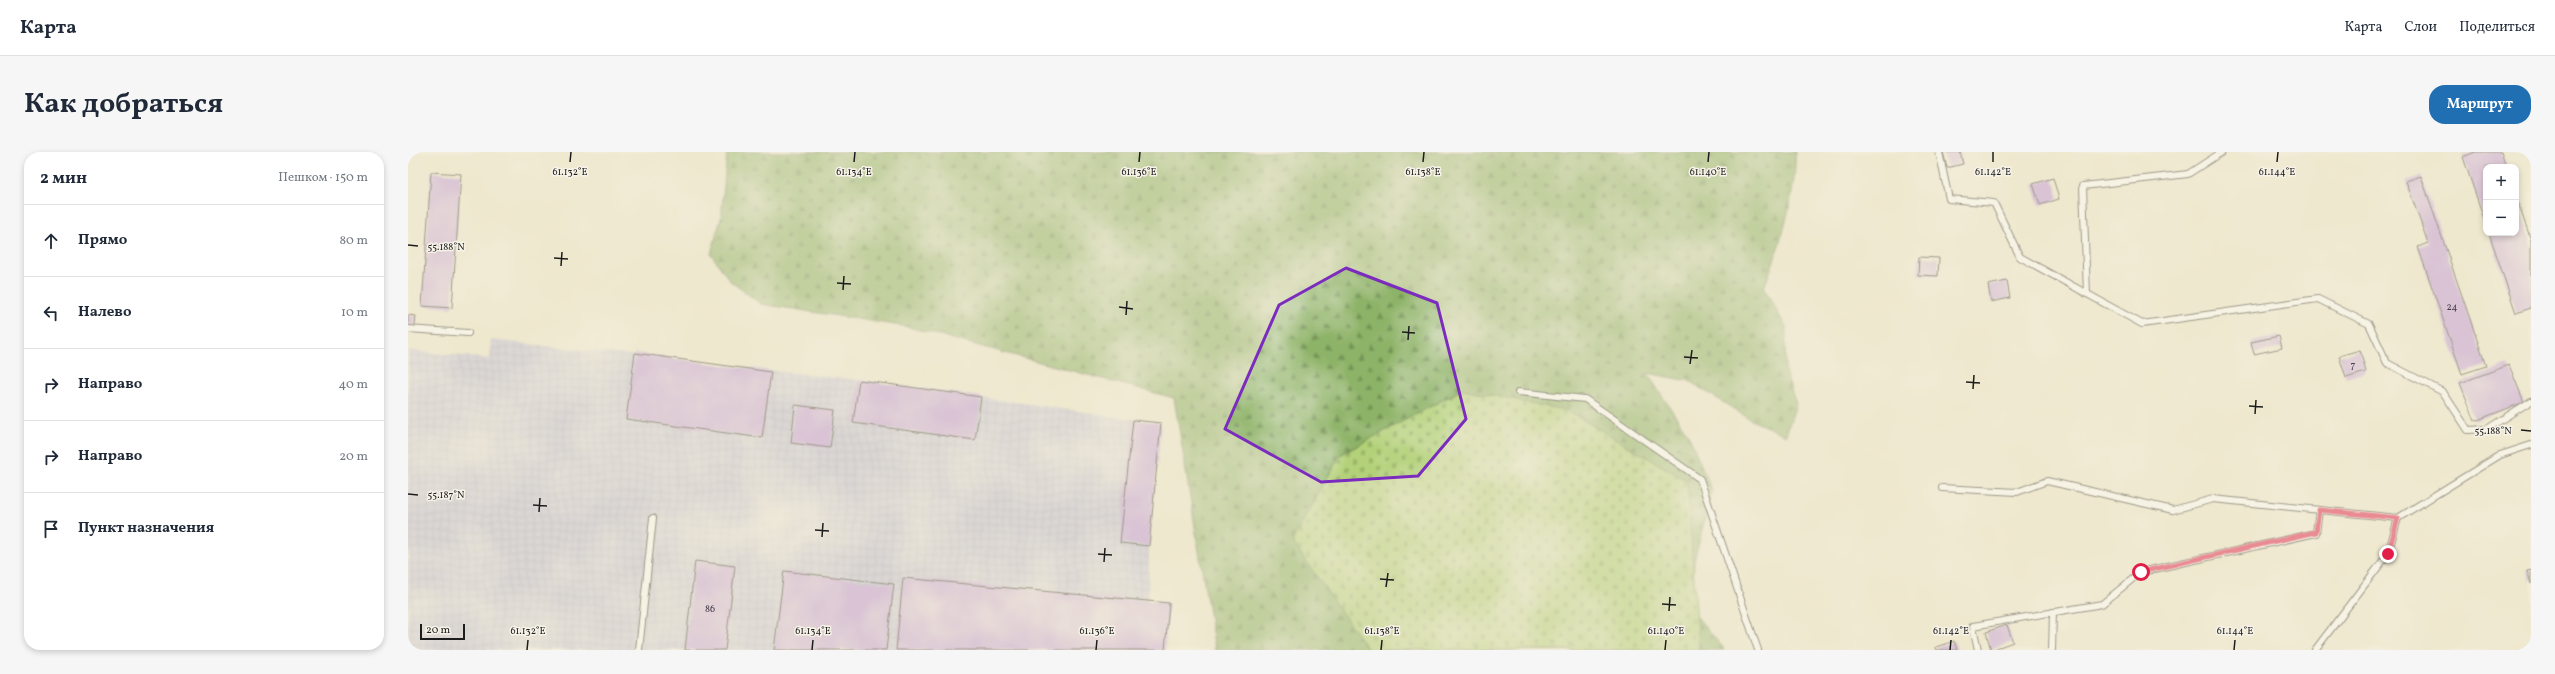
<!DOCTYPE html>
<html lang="ru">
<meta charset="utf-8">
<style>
:root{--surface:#fff;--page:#f6f6f7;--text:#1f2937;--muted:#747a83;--line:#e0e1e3;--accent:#1f6fb2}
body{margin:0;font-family:Vollkorn,serif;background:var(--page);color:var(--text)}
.controls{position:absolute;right:12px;top:12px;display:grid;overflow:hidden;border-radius:8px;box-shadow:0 2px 6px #0003}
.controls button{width:36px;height:36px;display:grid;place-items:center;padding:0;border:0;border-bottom:1px solid var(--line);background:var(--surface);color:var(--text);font:20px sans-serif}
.scale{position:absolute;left:12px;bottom:10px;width:45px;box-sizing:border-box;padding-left:4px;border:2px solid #1c1c1c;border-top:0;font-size:11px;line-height:14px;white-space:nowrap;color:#1c1c1c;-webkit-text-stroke:3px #f7f3e8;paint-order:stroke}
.stop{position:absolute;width:12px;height:12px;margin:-9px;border:3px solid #e11d48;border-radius:50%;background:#fff}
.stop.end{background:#e11d48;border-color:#fff;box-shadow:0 1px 4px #0008}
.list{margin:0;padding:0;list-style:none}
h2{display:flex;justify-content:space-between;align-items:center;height:52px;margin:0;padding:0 16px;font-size:17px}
h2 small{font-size:13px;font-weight:400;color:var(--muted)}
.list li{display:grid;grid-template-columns:26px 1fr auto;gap:12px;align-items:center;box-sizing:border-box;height:72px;padding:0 16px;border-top:1px solid var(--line)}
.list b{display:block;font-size:15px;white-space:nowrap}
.list em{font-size:13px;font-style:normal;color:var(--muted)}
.icon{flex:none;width:22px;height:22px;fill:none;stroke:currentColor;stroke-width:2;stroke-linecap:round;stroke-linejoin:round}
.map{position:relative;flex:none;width:2123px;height:498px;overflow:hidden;border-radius:16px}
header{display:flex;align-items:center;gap:24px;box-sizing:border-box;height:56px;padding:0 20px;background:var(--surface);border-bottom:1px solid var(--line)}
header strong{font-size:19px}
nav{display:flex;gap:22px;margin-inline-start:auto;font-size:14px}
.intro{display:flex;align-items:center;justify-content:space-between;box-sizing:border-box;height:96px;padding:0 24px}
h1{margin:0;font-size:28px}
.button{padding:10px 18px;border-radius:16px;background:var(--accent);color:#fff;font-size:14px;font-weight:700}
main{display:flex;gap:24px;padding:0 24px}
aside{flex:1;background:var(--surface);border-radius:16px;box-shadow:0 2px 6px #0003}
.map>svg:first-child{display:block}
.industrial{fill:url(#industrial-grid)}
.forest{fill:url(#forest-firs);stroke:#546842}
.cemetery{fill:url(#cemetery-stones);stroke:#67764a}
.building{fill:#bf98dd}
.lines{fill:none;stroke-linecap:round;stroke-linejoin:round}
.lane-casing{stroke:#3c3b37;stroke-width:8}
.lane{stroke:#fff;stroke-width:6}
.route{stroke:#e11d48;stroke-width:5}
.marked{fill:none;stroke:#7b2cbf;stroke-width:3;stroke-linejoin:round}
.ticks{fill:none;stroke:#1c1c1c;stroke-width:1.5}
.labels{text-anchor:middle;stroke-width:3;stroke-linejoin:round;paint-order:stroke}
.number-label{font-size:10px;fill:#453b4c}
.ticks-label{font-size:10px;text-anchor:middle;fill:#1c1c1c;stroke:#f7f3e8;stroke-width:3;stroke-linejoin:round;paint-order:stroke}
</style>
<header>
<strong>Карта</strong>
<nav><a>Карта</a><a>Слои</a><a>Поделиться</a></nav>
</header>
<div class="intro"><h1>Как добраться</h1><a class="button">Маршрут</a></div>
<main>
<aside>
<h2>2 мин<small>Пешком · 150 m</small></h2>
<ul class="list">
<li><svg class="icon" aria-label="ahead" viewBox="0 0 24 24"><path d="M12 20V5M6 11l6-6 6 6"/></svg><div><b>Прямо</b></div><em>80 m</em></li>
<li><svg class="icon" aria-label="left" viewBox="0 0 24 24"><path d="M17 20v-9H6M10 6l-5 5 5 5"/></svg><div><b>Налево</b></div><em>10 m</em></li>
<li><svg class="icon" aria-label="right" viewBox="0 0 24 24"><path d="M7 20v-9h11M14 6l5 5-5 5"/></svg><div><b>Направо</b></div><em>40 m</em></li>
<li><svg class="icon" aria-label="right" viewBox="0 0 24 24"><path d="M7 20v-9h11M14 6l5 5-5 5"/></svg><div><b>Направо</b></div><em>20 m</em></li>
<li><svg class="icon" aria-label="arrive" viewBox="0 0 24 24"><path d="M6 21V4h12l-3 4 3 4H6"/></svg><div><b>Пункт назначения</b></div></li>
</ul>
</aside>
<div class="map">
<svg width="2123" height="498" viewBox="0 0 2123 498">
<defs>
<pattern id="industrial-grid" width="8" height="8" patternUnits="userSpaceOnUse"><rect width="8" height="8" fill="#c2c1dc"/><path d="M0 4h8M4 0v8" fill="none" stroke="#a6a5bc"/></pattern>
<pattern id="forest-firs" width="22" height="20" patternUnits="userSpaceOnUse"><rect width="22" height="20" fill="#8db368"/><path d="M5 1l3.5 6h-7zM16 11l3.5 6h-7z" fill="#729155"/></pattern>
<pattern id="cemetery-stones" width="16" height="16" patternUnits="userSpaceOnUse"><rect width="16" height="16" fill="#b2d178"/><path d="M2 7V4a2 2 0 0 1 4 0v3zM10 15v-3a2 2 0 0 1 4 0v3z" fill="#98b367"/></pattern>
</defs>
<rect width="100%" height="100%" fill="#f7f3e8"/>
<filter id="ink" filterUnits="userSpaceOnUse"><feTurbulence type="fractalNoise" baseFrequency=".025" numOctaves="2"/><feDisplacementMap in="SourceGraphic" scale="8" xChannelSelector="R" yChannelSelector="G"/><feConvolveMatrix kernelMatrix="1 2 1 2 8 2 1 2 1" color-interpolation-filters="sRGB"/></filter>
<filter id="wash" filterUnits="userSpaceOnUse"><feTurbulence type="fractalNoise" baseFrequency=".012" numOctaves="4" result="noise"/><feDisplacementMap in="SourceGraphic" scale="16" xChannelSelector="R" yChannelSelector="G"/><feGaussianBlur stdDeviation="0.9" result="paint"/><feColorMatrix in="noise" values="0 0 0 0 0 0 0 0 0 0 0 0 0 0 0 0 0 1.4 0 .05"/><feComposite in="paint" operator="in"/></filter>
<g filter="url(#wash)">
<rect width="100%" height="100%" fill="#eee8ce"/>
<path class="industrial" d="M83,188L451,228L753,271L741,394L739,498H0V198L82,207Z"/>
<path class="forest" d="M319,0H1387C1389,42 1371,97 1356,136L1378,175L1377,219L1388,252L1378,283L1345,269L1281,229L1239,221L1281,284L1304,339L1286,409L1284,459L1317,498H807L766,246L500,175L353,152L322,129L303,102L313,66Z"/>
<path class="cemetery" d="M1055,237L1160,259L1279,329L1291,498H960L884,389L932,303Z"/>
<g id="blocks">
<g class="building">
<path d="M1535,0H1552L1555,12L1539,16Z"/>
<path d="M2067,0H2093L2098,15H2078V73L2055,5Z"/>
<path d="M23,20L53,22L44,156L14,154Z"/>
<path d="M2013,24L2078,214L2054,222L2010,95L2020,91L1998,29Z"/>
<path d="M1645,26L1651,47L1632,53L1625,32Z"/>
<path d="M2108,45L2123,88V156L2108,161L2081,81H2108Z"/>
<path d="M1511,105L1531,106L1530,124L1510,123Z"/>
<path d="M1599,129L1602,146L1583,150L1580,133Z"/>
<path d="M0,163L8,164L6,181L0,180Z"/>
<path d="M1871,184L1874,196L1846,202L1843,190Z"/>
<path d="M1952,198L1958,220L1938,226L1931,204Z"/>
<path d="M227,201L363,220L354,286L218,267Z"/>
<path d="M2101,213L2116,250L2067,269L2052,231Z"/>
<path d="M451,228L573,245L567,288L445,271Z"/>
<path d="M387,253L427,258L422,296L383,291Z"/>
<path d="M725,268L753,271L741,394L712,391Z"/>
<path d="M287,409L327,414L317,498H277Z"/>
<path d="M2123,418V432L2119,419Z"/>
<path d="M376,419L486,432L478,498H366Z"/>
<path d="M495,426L761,451L757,498H488Z"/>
<path d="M1599,473L1605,490L1583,498L1578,480Z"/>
<path d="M1546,489L1549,498H1529L1528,495Z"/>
</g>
</g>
</g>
<g filter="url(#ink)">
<use href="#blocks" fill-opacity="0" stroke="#3c3b37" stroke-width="1"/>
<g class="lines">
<g class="lane-casing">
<g id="lane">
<path d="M1531,0L1541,47L1586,51L1612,105L1734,172L1910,147L1961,172L1979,211L2035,240L2060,278L2079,277L2123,249"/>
<path d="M1679,142L1675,34L1780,22L1814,0"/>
<path d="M0,177L60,181"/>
<path d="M1110,240L1177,247L1292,327L1350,498"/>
<path d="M1534,336L1609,340L1639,329L1765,358L1805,347L1990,366L2092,303L2123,293"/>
<path d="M231,498L245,366"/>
<path d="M1570,498L1565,474L1694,452L1733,420L1908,381L1911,358"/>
<path d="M1644,498L1645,460"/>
<path d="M1907,498L1980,402L1990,366"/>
</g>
</g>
<use href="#lane" class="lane"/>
</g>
</g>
<g class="lines" filter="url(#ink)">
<path class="route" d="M1733,420L1908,380L1911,358L1990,366L1980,402"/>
</g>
<path d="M0 0H2123V498H0ZM938,116L1029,151L1058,267L1010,324L913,330L817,277L871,153Z" fill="#eee8ce" fill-opacity=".55" fill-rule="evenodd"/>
<path class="marked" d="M938,116L1029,151L1058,267L1010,324L913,330L817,277L871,153Z"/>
<path class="ticks" d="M162,10L163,0M446,10L447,0M731,10L732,0M1015,10L1016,0M1300,10L1301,0M1585,10V0M1869,10L1870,0M0,93L10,94M146,106L160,107M153,114L154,100M429,131L443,132M435,138L436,124M711,155L725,157M718,163L719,149M994,180L1007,181M1000,188L1001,174M1276,205L1290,206M1282,212L1284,198M1558,230L1572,231M1565,237L1566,223M1841,254L1855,255M1847,262L1848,248M2113,278L2123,279M0,342L10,343M125,353L139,354M131,360L132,346M407,378L421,379M414,385L415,371M690,402L704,403M696,410L697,396M972,427L986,428M978,435L980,421M1254,452L1268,453M1261,459L1262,445M119,498L120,488M404,498L405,488M688,498L689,488M973,498L974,488M1257,498L1258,488M1542,498L1543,488M1826,498L1827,488"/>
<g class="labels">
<g class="number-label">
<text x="2044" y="158">24</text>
<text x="1945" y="216">7</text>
<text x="302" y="460">86</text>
</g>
</g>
<g class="ticks-label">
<text x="162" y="23">61.132°E</text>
<text x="446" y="23">61.134°E</text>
<text x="731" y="23">61.136°E</text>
<text x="1015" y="23">61.138°E</text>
<text x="1300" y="23">61.140°E</text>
<text x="1585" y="23">61.142°E</text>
<text x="1869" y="23">61.144°E</text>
<text x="38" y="98">55.188°N</text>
<text x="2085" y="282">55.188°N</text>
<text x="38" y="346">55.187°N</text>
<text x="120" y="482">61.132°E</text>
<text x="405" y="482">61.134°E</text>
<text x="689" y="482">61.136°E</text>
<text x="974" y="482">61.138°E</text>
<text x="1258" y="482">61.140°E</text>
<text x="1543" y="482">61.142°E</text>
<text x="1827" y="482">61.144°E</text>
</g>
</svg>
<div class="controls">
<button>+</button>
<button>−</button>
</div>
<div class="scale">20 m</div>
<div class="stop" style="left:1733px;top:420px"></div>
<div class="stop end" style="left:1980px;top:402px"></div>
</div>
</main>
